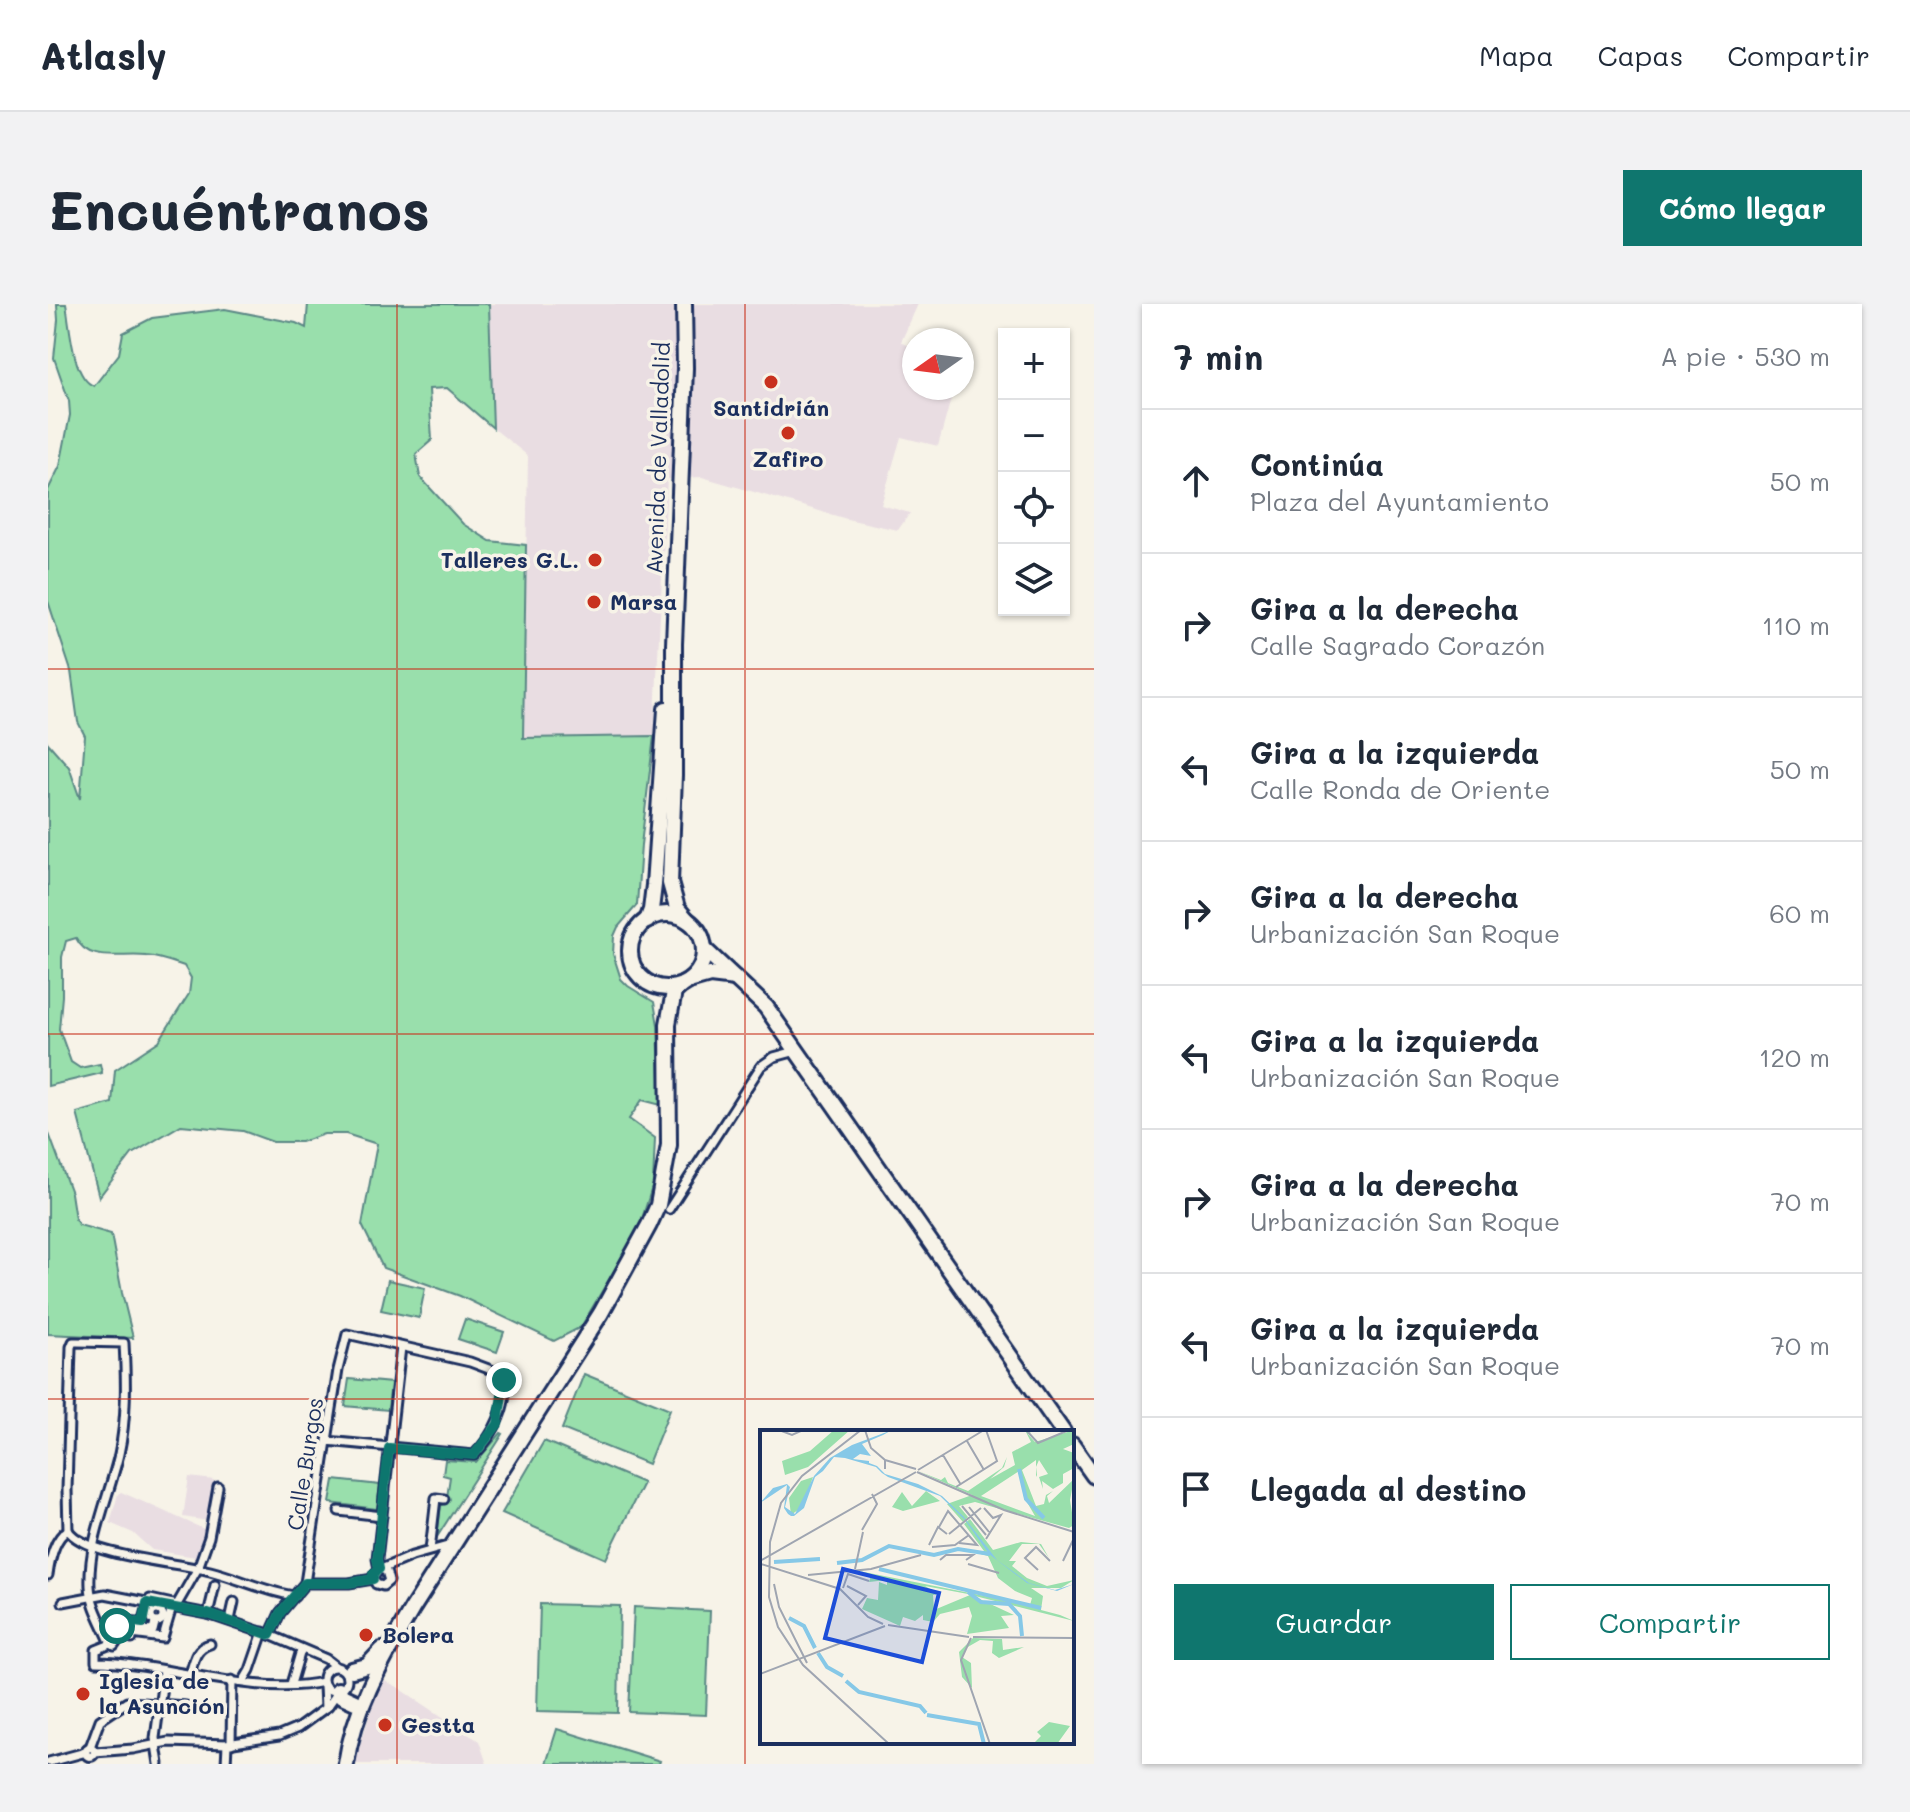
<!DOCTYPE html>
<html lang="es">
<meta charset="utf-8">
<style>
:root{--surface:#fff;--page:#f2f2f3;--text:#1f2937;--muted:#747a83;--line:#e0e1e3;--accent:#0f766e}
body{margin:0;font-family:Mali,sans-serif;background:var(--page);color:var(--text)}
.controls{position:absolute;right:24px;top:24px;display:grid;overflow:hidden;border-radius:0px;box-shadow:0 2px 6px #0004}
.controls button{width:72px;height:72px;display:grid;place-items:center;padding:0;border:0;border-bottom:2px solid var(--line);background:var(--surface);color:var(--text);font:40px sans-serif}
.compass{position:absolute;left:854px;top:24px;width:72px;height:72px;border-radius:50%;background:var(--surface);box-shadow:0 2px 6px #0004;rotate:256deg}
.stop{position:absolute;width:24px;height:24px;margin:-18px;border:6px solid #0f766e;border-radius:50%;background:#fff}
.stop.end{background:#0f766e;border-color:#fff;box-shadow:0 2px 8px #0008}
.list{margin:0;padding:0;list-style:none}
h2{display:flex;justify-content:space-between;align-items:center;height:104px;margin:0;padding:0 32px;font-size:34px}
h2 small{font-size:26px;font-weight:400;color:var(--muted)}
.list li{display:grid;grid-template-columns:52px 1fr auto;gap:24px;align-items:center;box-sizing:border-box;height:144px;padding:0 32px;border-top:2px solid var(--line)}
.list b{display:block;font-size:30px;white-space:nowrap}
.list p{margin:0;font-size:26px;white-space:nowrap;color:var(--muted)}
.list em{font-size:26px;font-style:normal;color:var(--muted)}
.actions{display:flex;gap:16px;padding:24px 32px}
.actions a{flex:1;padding:18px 0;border:2px solid var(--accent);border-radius:0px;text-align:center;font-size:28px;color:var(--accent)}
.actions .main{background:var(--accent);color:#fff}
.icon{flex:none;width:44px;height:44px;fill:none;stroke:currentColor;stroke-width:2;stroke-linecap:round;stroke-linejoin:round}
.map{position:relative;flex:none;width:1046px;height:1460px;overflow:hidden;border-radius:0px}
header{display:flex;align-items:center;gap:48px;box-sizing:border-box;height:112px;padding:0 40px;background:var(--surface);border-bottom:2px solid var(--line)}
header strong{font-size:38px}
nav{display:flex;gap:44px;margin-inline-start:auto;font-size:28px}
.intro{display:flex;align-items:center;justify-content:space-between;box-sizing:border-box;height:192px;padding:0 48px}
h1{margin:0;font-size:56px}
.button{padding:20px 36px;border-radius:0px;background:var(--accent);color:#fff;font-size:28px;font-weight:700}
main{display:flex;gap:48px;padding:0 48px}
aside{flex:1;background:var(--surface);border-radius:0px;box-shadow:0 2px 6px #0004}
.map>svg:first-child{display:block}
.built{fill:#e9dde2}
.green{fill:#99dfac;stroke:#5a8785;stroke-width:2}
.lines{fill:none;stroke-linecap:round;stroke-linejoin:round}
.street-casing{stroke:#1b2f5e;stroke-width:13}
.highway-casing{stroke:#1b2f5e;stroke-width:20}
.street{stroke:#f7f3e8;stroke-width:7}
.highway{stroke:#f7f3e8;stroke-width:14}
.route{stroke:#0f766e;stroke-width:10}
.grid{fill:none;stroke:#c8321e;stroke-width:2;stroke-opacity:0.55}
.poi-dot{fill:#c8321e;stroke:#f7f3e8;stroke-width:3}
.labels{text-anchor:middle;stroke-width:7;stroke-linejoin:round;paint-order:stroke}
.poi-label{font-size:22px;font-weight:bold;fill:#1b2f5e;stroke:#f7f3e8;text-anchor:start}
.street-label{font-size:22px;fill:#1b2f5e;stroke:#f7f3e8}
.inset-river{fill:none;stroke:#86c8e7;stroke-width:4}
.inset-road{fill:none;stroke:#9fa5b1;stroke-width:2}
.view{fill:#1d4ed8;fill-opacity:0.15;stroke:#1d4ed8;stroke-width:4}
.inset-edge{fill:none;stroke:#1b2f5e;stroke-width:4}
</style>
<header>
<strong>Atlasly</strong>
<nav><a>Mapa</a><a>Capas</a><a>Compartir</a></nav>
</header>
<div class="intro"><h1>Encuéntranos</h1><a class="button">Cómo llegar</a></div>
<main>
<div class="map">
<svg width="1046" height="1460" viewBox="0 0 1046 1460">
<rect width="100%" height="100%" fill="#f7f3e8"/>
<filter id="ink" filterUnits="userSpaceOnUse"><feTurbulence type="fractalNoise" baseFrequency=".0125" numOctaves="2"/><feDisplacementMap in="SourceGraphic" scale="16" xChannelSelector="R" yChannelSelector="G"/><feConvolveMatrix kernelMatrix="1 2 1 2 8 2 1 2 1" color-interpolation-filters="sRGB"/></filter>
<g filter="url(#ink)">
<g class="built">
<path d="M441,0H870L853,38L866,44V84H875L903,95L890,142L853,133L833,201L862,209L850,226L799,215L654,173L619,175L606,432L475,434L480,152L445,124Z"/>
<path d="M141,1173L166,1176L160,1217L135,1213Z"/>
<path d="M73,1188L158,1226L148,1253L104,1246L85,1229L62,1219L70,1190Z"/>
<path d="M333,1375L348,1382L431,1437L439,1460H306Z"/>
</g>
<g class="green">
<path d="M9,0H18C22,21 24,74 46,82L71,50L75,29L104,14L177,5L248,19L258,24L260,0H441L445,124L399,84L381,85L384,136L368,150L372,173L415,220L442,237L478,241L475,434L606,432L593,541L589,601L570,623L566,632L565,650L573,675L580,682L606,698L610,721L613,801L594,796L581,815L607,834L605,880L591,924L533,1023L506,1037L412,992L335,964L314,921L329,840L298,830H276L253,838H225L195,827L133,821L84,850L51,893L29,809L64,799L67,766L111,737L141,690L143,674L136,662C124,658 111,653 98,652C74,649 40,660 28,634L18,637L14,653V692L11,725L23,758L32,764L52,760L54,769L0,782V439L21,463L32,495L37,432L30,418L23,367L0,297V186L12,162L22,111L21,97L6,54L10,16Z"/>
<path d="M0,827L23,889L27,915L31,921L63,930L74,989L85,1034L0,1030Z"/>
<path d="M340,976L377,984L371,1014L333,1006Z"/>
<path d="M417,1015L456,1028L449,1048L410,1035Z"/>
<path d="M536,1070L622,1105L600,1160L514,1125Z"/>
<path d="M301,1075L343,1079L340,1106L297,1102Z"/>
<path d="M453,1129L455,1130L389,1233L393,1201L398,1200L402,1173L395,1171L397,1156L428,1158Z"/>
<path d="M496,1137L595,1179L558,1255L454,1209Z"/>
<path d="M286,1176L332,1181L329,1205L282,1199Z"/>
<path d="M492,1300L572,1302L570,1409L489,1407Z"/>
<path d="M586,1303L662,1307L658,1411L581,1408Z"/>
<path d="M509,1425L612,1457L611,1460H498Z"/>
</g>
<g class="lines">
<g class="street-casing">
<g id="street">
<path d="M621,905L713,762L726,753L748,747"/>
<path d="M291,1207L334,1212"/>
<path d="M20,1226L19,1186L23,1043L25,1038H29L76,1039C78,1076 79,1114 71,1150C61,1193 40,1237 42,1282C43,1302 56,1322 63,1340L48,1346V1358C119,1359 205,1393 275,1378"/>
<path d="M20,1226C36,1252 132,1259 162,1267C190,1274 218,1288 247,1292"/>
<path d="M382,1246L388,1194L396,1195"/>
<path d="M331,1265L338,1267L341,1277L335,1282L328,1280L325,1273L331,1265L329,1255L353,1043"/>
<path d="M333,1265L364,1252L403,1241"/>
<path d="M0,1271C2,1256 6,1234 20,1226"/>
<path d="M257,1279H301L325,1275"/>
<path d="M102,1295L125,1300L115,1334L84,1330V1335L70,1331L71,1310L74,1311L73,1316L95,1319Z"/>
<path d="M15,1298L57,1290L160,1310L222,1331L278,1355L287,1362"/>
<path d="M127,1304L150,1264L161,1233L170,1183"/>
<circle cx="109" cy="1312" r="6"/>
<path d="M160,1310L167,1281"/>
<path d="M182,1316L186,1298"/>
<path d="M222,1331L232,1309L257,1279L290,1066L299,1030L422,1058L454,1070C464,1098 445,1132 426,1151L279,1137"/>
<path d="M66,1342L78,1325L105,1327L107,1319"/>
<circle cx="287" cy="1375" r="12"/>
<path d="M142,1370C146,1357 147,1344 162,1340"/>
<path d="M195,1378L202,1366L215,1328"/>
<path d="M243,1380L253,1346"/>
<path d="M276,1381L277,1404"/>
<path d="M183,1440L184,1376"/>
<path d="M42,1443L52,1416L79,1398L138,1402"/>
<circle cx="42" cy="1448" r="4.5"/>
<path d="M47,1448L85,1445L120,1438L179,1440L231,1432L250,1424L280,1402L290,1388"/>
<path d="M1,1458L38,1448"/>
<path d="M111,1460L107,1434L116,1367"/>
<path d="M178,1460L179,1440"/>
</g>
</g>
<g class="highway-casing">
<g id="highway">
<path d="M636,0L637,64L626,340V471L622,579L629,604L639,616"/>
<circle cx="619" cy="647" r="37"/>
<path d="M599,617L603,606L606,581L618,405"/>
<path d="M656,645L718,703L1015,1128"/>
<path d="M641,677L662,671L687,674"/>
<path d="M1024,1141L1046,1172"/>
<path d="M304,1366L319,1362L334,1346"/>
<path d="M290,1386L294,1392L307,1398"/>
<path d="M298,1460C306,1403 336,1354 364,1305L553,1009L601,921L610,901L621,841L620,720L626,688L634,681"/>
</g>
</g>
<use href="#street" class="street"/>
<use href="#highway" class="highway"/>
</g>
</g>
<g class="lines" filter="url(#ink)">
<path class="route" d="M69,1322L71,1310L74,1311L73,1316L95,1319L99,1299L160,1310L222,1331L232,1309L257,1279H301L325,1275V1270L331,1265L329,1255L341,1144L426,1151L450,1120L456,1076"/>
</g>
<path class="grid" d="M349,0V1460M697,0V1460M0,365H1046M0,730H1046M0,1095H1046"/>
<g class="poi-dot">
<circle cx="723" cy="78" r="8"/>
<circle cx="740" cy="129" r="8"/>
<circle cx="547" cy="256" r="8"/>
<circle cx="546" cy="298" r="8"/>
<circle cx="318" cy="1331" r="8"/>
<circle cx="35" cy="1390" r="8"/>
<circle cx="337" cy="1421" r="8"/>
</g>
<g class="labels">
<g class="poi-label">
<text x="723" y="112" text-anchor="middle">Santidrián</text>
<text x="740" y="163" text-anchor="middle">Zafiro</text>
<text x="531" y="264" text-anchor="end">Talleres G.L.</text>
<text x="562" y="306">Marsa</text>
<text x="334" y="1339">Bolera</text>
<text x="51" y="1385">Iglesia de<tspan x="51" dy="25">la Asunción</tspan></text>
<text x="353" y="1429">Gestta</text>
</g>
<g class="street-label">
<text transform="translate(610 154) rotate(-88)" y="8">Avenida de Valladolid</text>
<text transform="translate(257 1160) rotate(-81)" y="8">Calle Burgos</text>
</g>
</g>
<g transform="translate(712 1126)">
<rect width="314" height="314" fill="#f7f3e8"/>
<path d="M74,0H90L48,37L25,45L22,31L50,21ZM265,0H274L268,4L275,12L314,0V14L303,19L314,23V38L303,44V53L293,59L282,51L283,59L279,47L288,44L279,30L276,37L277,45L276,47V30L262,40L276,76L284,74L286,65L293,61L287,66L289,73L314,49L310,70L314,95L309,98L215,72L199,76L208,87L203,92L187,74L212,65L158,41L181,50L185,47L188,53L208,61L242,38L247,27L244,37L230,49L255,35L252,22L271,12ZM259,41L264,67L275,86L221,66ZM53,47L42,77L31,85L29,68L41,51ZM166,61L180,71L143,81L132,77L142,62L152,76ZM210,89L233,120L261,112L281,114L289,128L279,114H262L249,131H256L252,136L267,148L287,156L314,150L301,158H271L283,166L281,180L300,185L314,191L211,165L254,185L241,186L249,198L207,204L212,186L209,177L180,184L173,192L163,190V185L155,191L143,187L140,196L102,179L107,168L118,170L119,152L127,155V150L109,152L111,145L99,141L270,175L272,168L255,161L238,148L228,126L217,123L224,121L204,94ZM165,156L208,164L210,165L174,180L173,165L179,164ZM213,208L242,209L243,220L264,217L239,228L232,223L233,211L220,210L206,218L202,227L211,233L212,258L202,247L199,222ZM289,292L310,296L297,314H273L281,306L277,302Z" fill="#99dfac" fill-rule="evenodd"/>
<path d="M132,0L123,5L102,14L111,26L100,24L93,29L109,31V33L117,36L125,44L158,54L182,66L203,86L237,130L269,153L295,160L314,154L297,161L267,153L229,124L205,90L180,66L128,47L122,43L116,37L85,28L74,27L63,41L55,47L44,78L34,86H31L28,84L24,78L27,55L0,73L13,58L27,54L30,57L25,77L35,84L54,46L70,28L92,15Z" fill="#86c8e7"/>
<path class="inset-river" d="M259,39L266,69L284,88M14,132L60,129M77,133L102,130L129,116L174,125L198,119L230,124M119,139L281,178M208,162L221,172L249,174L260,186L262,206M29,188L44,196L55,218M58,223L67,237L83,246M86,251L99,262L160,276L166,283M167,285L219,294L224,314"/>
<path class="inset-road" d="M19,0L32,5L43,0M101,0L42,46L21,73L10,112L9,167L18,197L43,235L129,314M105,0L111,18L125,30V39M266,0L278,13L309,0M207,11L224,40M183,25L201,55M125,30L156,39M158,40L224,0M157,42L244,80L314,102M196,57L237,31L226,0M202,76L226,105M209,77L229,102M224,78L233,88L241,85L226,109M179,97L188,81L217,115L199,113M102,100L117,74L112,64M189,104L221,78M169,115L178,97L187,104M172,117L195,115L209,105M180,130L186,125H213L206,130M0,131L156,42M303,131L314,108M1,134L80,159L108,187L123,194M208,134L239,143M95,139L103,102M278,140L265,128L276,117L290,131M48,145L111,139L161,125M14,154L19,177L47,233M87,156L106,166L98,175M83,158L88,144L109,151M128,195L209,207M213,207L314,208M211,208L201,230L230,314M0,244L125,196"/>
<path class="view" d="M83,139L179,163L162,232L65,208Z"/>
<rect width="314" height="314" class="inset-edge"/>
</g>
</svg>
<div class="controls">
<button>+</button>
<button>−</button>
<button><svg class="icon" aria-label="locate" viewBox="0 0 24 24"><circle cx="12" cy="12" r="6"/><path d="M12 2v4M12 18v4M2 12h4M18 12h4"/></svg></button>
<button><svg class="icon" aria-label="layers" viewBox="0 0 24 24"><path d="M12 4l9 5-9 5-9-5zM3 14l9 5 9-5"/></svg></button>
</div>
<svg class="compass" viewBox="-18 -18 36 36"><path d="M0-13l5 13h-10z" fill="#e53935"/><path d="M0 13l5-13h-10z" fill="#747a83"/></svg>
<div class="stop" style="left:69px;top:1322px"></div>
<div class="stop end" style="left:456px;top:1076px"></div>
</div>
<aside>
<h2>7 min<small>A pie · 530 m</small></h2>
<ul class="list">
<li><svg class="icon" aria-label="ahead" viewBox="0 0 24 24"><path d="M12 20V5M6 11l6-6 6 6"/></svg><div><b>Continúa</b><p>Plaza del Ayuntamiento</p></div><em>50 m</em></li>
<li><svg class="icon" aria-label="right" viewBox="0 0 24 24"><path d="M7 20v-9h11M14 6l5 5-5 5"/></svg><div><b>Gira a la derecha</b><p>Calle Sagrado Corazón</p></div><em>110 m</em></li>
<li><svg class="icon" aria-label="left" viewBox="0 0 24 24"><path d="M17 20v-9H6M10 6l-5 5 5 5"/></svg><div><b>Gira a la izquierda</b><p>Calle Ronda de Oriente</p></div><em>50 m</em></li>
<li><svg class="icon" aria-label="right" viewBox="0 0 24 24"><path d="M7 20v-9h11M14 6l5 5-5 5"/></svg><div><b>Gira a la derecha</b><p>Urbanización San Roque</p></div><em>60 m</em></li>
<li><svg class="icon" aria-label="left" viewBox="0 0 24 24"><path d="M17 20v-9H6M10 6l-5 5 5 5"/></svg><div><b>Gira a la izquierda</b><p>Urbanización San Roque</p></div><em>120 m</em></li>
<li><svg class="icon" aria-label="right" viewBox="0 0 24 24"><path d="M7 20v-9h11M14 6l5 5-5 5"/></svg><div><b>Gira a la derecha</b><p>Urbanización San Roque</p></div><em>70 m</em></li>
<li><svg class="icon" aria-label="left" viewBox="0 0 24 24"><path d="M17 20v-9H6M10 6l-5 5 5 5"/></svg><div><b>Gira a la izquierda</b><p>Urbanización San Roque</p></div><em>70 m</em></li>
<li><svg class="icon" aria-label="arrive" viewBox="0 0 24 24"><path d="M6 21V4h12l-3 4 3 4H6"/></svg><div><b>Llegada al destino</b></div></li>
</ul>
<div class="actions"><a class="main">Guardar</a><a>Compartir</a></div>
</aside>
</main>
